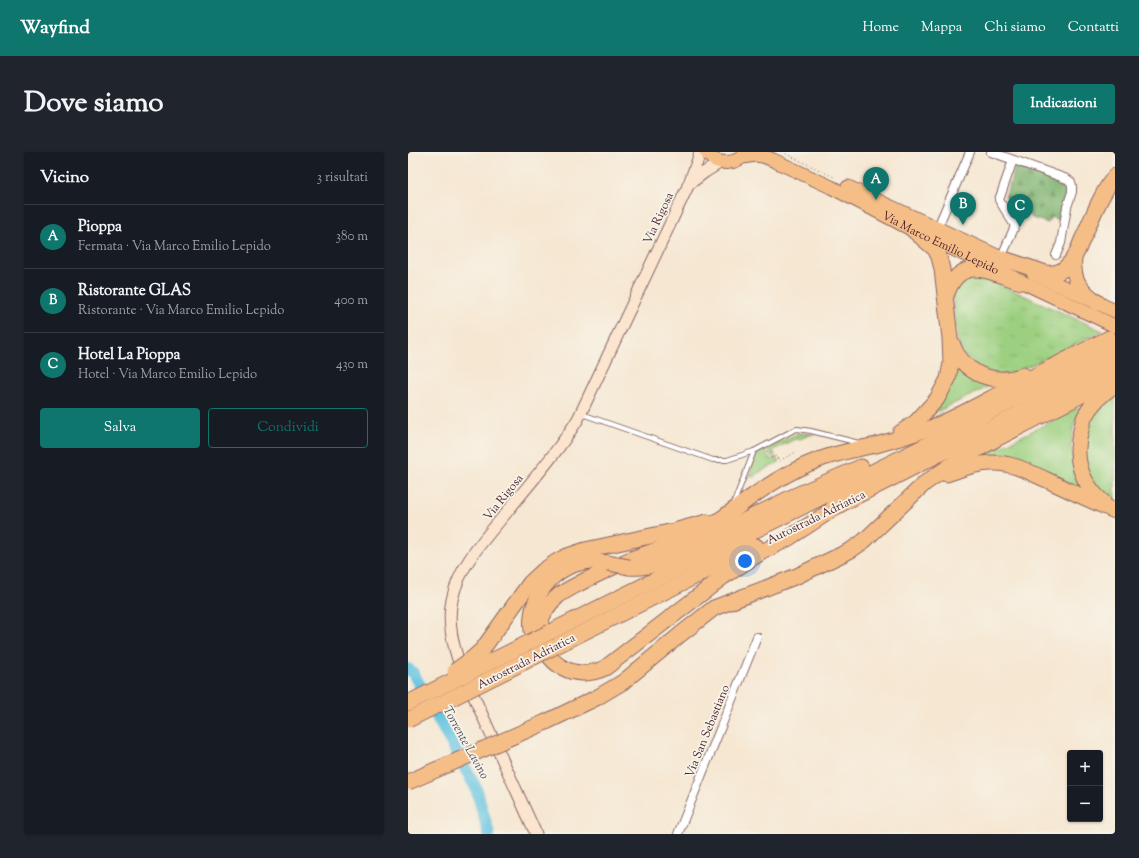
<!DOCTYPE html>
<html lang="it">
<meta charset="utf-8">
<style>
:root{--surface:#171b24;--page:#20242c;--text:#f1f3f6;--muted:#9ea1a6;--line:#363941;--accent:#0f766e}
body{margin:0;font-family:"Sorts Mill Goudy",serif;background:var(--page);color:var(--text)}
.controls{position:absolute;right:12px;bottom:12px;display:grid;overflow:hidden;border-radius:4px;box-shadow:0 1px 3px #0004}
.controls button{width:36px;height:36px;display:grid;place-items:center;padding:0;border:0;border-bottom:1px solid var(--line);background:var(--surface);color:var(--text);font:20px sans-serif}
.you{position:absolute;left:337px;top:409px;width:14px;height:14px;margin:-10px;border:3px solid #fff;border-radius:50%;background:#1a73e8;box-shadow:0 0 0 6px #1a73e833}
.badge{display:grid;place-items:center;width:26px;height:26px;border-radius:50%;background:var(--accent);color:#fff;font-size:13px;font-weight:700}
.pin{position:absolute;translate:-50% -33px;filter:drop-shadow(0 1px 2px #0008)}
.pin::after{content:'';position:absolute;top:21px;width:14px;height:12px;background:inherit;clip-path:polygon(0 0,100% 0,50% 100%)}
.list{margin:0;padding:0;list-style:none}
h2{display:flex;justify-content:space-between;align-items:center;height:52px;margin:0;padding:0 16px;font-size:17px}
h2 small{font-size:13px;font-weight:400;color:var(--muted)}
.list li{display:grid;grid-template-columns:26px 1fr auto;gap:12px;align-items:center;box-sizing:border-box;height:64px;padding:0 16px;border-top:1px solid var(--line)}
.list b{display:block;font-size:15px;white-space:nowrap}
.list p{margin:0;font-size:13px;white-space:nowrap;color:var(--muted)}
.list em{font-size:13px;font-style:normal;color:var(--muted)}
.actions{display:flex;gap:8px;padding:12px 16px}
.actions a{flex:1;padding:9px 0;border:1px solid var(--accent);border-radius:4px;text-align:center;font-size:14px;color:var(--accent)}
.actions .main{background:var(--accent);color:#fff}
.map{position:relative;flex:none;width:707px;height:682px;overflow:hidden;border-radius:4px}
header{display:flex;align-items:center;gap:24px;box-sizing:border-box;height:56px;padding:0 20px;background:var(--accent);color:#fff}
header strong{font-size:19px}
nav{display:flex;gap:22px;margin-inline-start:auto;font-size:14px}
.intro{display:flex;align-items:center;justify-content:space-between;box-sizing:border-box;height:96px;padding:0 24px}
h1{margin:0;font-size:28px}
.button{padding:10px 18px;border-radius:4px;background:var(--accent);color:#fff;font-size:14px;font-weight:700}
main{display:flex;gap:24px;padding:0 24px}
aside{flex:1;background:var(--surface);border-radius:4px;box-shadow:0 1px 3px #0004}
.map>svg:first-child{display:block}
.green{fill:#9cd080;stroke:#737856}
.forest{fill:url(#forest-firs);stroke:#64684c}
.park{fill:url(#park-tufts);stroke:#737856}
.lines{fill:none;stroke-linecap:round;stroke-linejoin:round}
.river{stroke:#63c4e1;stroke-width:12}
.service-casing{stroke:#866565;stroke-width:6}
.minor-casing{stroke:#866565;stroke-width:10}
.secondary-casing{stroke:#866565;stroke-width:13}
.primary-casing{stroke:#866565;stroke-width:15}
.motorway-casing{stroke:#866565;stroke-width:17}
.path{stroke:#866565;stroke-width:1;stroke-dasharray:1 3;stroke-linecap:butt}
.service{stroke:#fff;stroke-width:4}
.minor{stroke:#fff;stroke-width:8}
.secondary{stroke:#fbe5cf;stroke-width:11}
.primary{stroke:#f6be87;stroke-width:13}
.motorway{stroke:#f6be87;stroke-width:15}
.motorway-bridge-casing{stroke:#866565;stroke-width:17;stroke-linecap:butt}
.motorway-bridge{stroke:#f6be87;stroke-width:15}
.labels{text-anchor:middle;stroke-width:3.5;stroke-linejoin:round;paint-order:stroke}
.street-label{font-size:12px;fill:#4a1f2b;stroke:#f7f3e8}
.water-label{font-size:13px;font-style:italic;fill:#525162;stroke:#f7f3e8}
</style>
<header>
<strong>Wayfind</strong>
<nav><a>Home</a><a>Mappa</a><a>Chi siamo</a><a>Contatti</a></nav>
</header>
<div class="intro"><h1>Dove siamo</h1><a class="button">Indicazioni</a></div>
<main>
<aside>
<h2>Vicino<small>3 risultati</small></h2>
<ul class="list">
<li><span class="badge">A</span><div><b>Pioppa</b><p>Fermata · Via Marco Emilio Lepido</p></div><em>380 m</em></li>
<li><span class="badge">B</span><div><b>Ristorante GLAS</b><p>Ristorante · Via Marco Emilio Lepido</p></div><em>400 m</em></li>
<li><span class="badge">C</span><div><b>Hotel La Pioppa</b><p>Hotel · Via Marco Emilio Lepido</p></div><em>430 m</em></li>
</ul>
<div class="actions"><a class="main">Salva</a><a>Condividi</a></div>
</aside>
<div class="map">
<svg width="707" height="682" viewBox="0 0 707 682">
<defs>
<pattern id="forest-firs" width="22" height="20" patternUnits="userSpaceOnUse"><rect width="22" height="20" fill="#7db26e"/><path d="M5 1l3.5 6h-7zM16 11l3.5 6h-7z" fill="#68905b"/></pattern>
<pattern id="park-tufts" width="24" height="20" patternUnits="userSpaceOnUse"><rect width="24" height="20" fill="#9cd080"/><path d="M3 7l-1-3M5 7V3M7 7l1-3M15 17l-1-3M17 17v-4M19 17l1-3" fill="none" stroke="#88b26f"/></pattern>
</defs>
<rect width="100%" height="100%" fill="#f7f3e8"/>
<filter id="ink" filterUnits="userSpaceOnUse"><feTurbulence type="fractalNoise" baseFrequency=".025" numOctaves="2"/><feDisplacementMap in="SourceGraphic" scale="8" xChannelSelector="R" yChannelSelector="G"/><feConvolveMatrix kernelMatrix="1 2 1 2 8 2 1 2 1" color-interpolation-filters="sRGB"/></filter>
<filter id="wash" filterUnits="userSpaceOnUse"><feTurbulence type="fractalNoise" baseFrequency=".012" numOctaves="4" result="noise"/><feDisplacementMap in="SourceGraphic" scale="16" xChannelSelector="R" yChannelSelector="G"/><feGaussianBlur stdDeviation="0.9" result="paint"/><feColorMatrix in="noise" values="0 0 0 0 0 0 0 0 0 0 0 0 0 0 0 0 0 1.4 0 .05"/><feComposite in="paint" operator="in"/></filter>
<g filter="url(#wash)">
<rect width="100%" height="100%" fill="#f6e7d2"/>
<g class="green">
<path d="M546,209L580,232V235L524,262Z"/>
<path d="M707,241V351L694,341L681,324L675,297L678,276L687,259Z"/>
<path d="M676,253L666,272L664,284L663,296L679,339L589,304H574L575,302L588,297Z"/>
<path d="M390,281L406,282L401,283L390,288L389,286L365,298L367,303L364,304L359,296Z"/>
<path d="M357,297L362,308L368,305L371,310L350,321L345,325L341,323C346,311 344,304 357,297Z"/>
</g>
<path class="forest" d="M608,13L660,31L655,49L654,69L643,65L640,71L624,66L609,50L597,45Z"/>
<path class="park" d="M568,122L695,179L608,220L593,223L575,218L558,205L550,191L544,138L553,126Z"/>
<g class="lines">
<path class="river" d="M0,517L5,521L68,636L81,682"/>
</g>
</g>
<g filter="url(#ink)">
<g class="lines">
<g class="service-casing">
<g id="service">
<path d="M174,262L305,308H319L346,299"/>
<path d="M325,353L346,299L384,279L389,277L403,279L451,291"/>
</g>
</g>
<g class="minor-casing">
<g id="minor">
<path d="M583,0L659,27L663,30L664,34V40L659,55L653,91L648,103"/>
<path d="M529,77L562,0"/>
<path d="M593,106L607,74L591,48L605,8"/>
<path d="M270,682L349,485"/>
</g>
</g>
<g class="secondary-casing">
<g id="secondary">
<path d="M280,33L297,20L313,10"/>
<path d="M128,682L53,516C45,494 39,471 44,448C51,413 77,387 98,361C123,330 149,301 170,267L280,34L289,10L292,0"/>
</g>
</g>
<g class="primary-casing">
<g id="primary">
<path d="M298,0C309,15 328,13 340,0"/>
<path id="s1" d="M335,5L347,3L355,4L365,8L423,35L505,78L707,174"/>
<path d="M440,35L602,110"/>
<path d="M625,121L707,159"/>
</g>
</g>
<g class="motorway-casing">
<g id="motorway">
<path d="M666,105C664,129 672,137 690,151"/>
<path d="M593,106L638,121C646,122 653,120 658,115C666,108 670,98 674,88C684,67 692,43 707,24"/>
<path d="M538,144C552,101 581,120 613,130"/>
<path d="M544,191C546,195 547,199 549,202C563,225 591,233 615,223"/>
<path d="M492,281L508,270L529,247L540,227L543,211L542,186L534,117L531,105L527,97L505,78"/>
<path d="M539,322C554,317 571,310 587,311C605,311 623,321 639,328C662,339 684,349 707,359"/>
<path d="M695,350C673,331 665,306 673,278C674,273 675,268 677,264C684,251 695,241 707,233"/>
<path d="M433,352L381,386L354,400L315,425L197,516C167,530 135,513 132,479C131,466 140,452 150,444C158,438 167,434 176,429C195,420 214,410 234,403C251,397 270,392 286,384C306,373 324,359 342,346C363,331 386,317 410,308C429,301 448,297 468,293C487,288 506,282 525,275C549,265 572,252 595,240C630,222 666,204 701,186"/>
<path d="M425,356L707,213"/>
<path d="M221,415C232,416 240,415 251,411L384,345L453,315"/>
<path d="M124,479C120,448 142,418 172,411C182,408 191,409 200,411"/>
<path d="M142,480L545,280L583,259L707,197"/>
<path d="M146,495L348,394"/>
<path d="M74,498L122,431L136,418L151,408L159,404L177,398L266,379L299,370"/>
<path d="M138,570L188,546L215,530L273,482L306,456L389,424L443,398L456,389L517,331L549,309L588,287L707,226"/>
</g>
</g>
<g class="path">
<path d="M374,0L426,25"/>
<path d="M359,299L363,306L368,304L371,309L388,300L387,299"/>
</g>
<use href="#service" class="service"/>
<use href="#minor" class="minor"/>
<use href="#secondary" class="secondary"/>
<use href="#primary" class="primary"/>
<use href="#motorway" class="motorway"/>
<g class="motorway-bridge-casing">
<g id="motorway-bridge">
<path d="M200,411L221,415"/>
<path d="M47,519L66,505L74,498"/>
<path d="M0,551L142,480"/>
<path d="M0,568L146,495"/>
<path d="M0,630L138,570"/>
</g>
</g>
<use href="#motorway-bridge" class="motorway-bridge"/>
</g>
</g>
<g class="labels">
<g class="street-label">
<text transform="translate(250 66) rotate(-65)" y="4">Via Rigosa</text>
<text dy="4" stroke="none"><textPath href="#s1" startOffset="218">Via Marco Emilio Lepido</textPath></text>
<text transform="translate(95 345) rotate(-51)" y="4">Via Rigosa</text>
<text transform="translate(408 365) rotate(-26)" y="4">Autostrada Adriatica</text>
<text transform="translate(118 509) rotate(-27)" y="4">Autostrada Adriatica</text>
<text transform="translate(299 579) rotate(-68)" y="4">Via San Sebastiano</text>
</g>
<g class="water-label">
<text transform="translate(59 590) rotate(61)" y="5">Torrente Lavino</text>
</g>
</g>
</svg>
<div class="controls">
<button>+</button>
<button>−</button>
</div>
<div class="you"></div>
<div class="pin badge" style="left:468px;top:48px">A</div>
<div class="pin badge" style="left:555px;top:73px">B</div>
<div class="pin badge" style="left:612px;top:75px">C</div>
</div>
</main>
